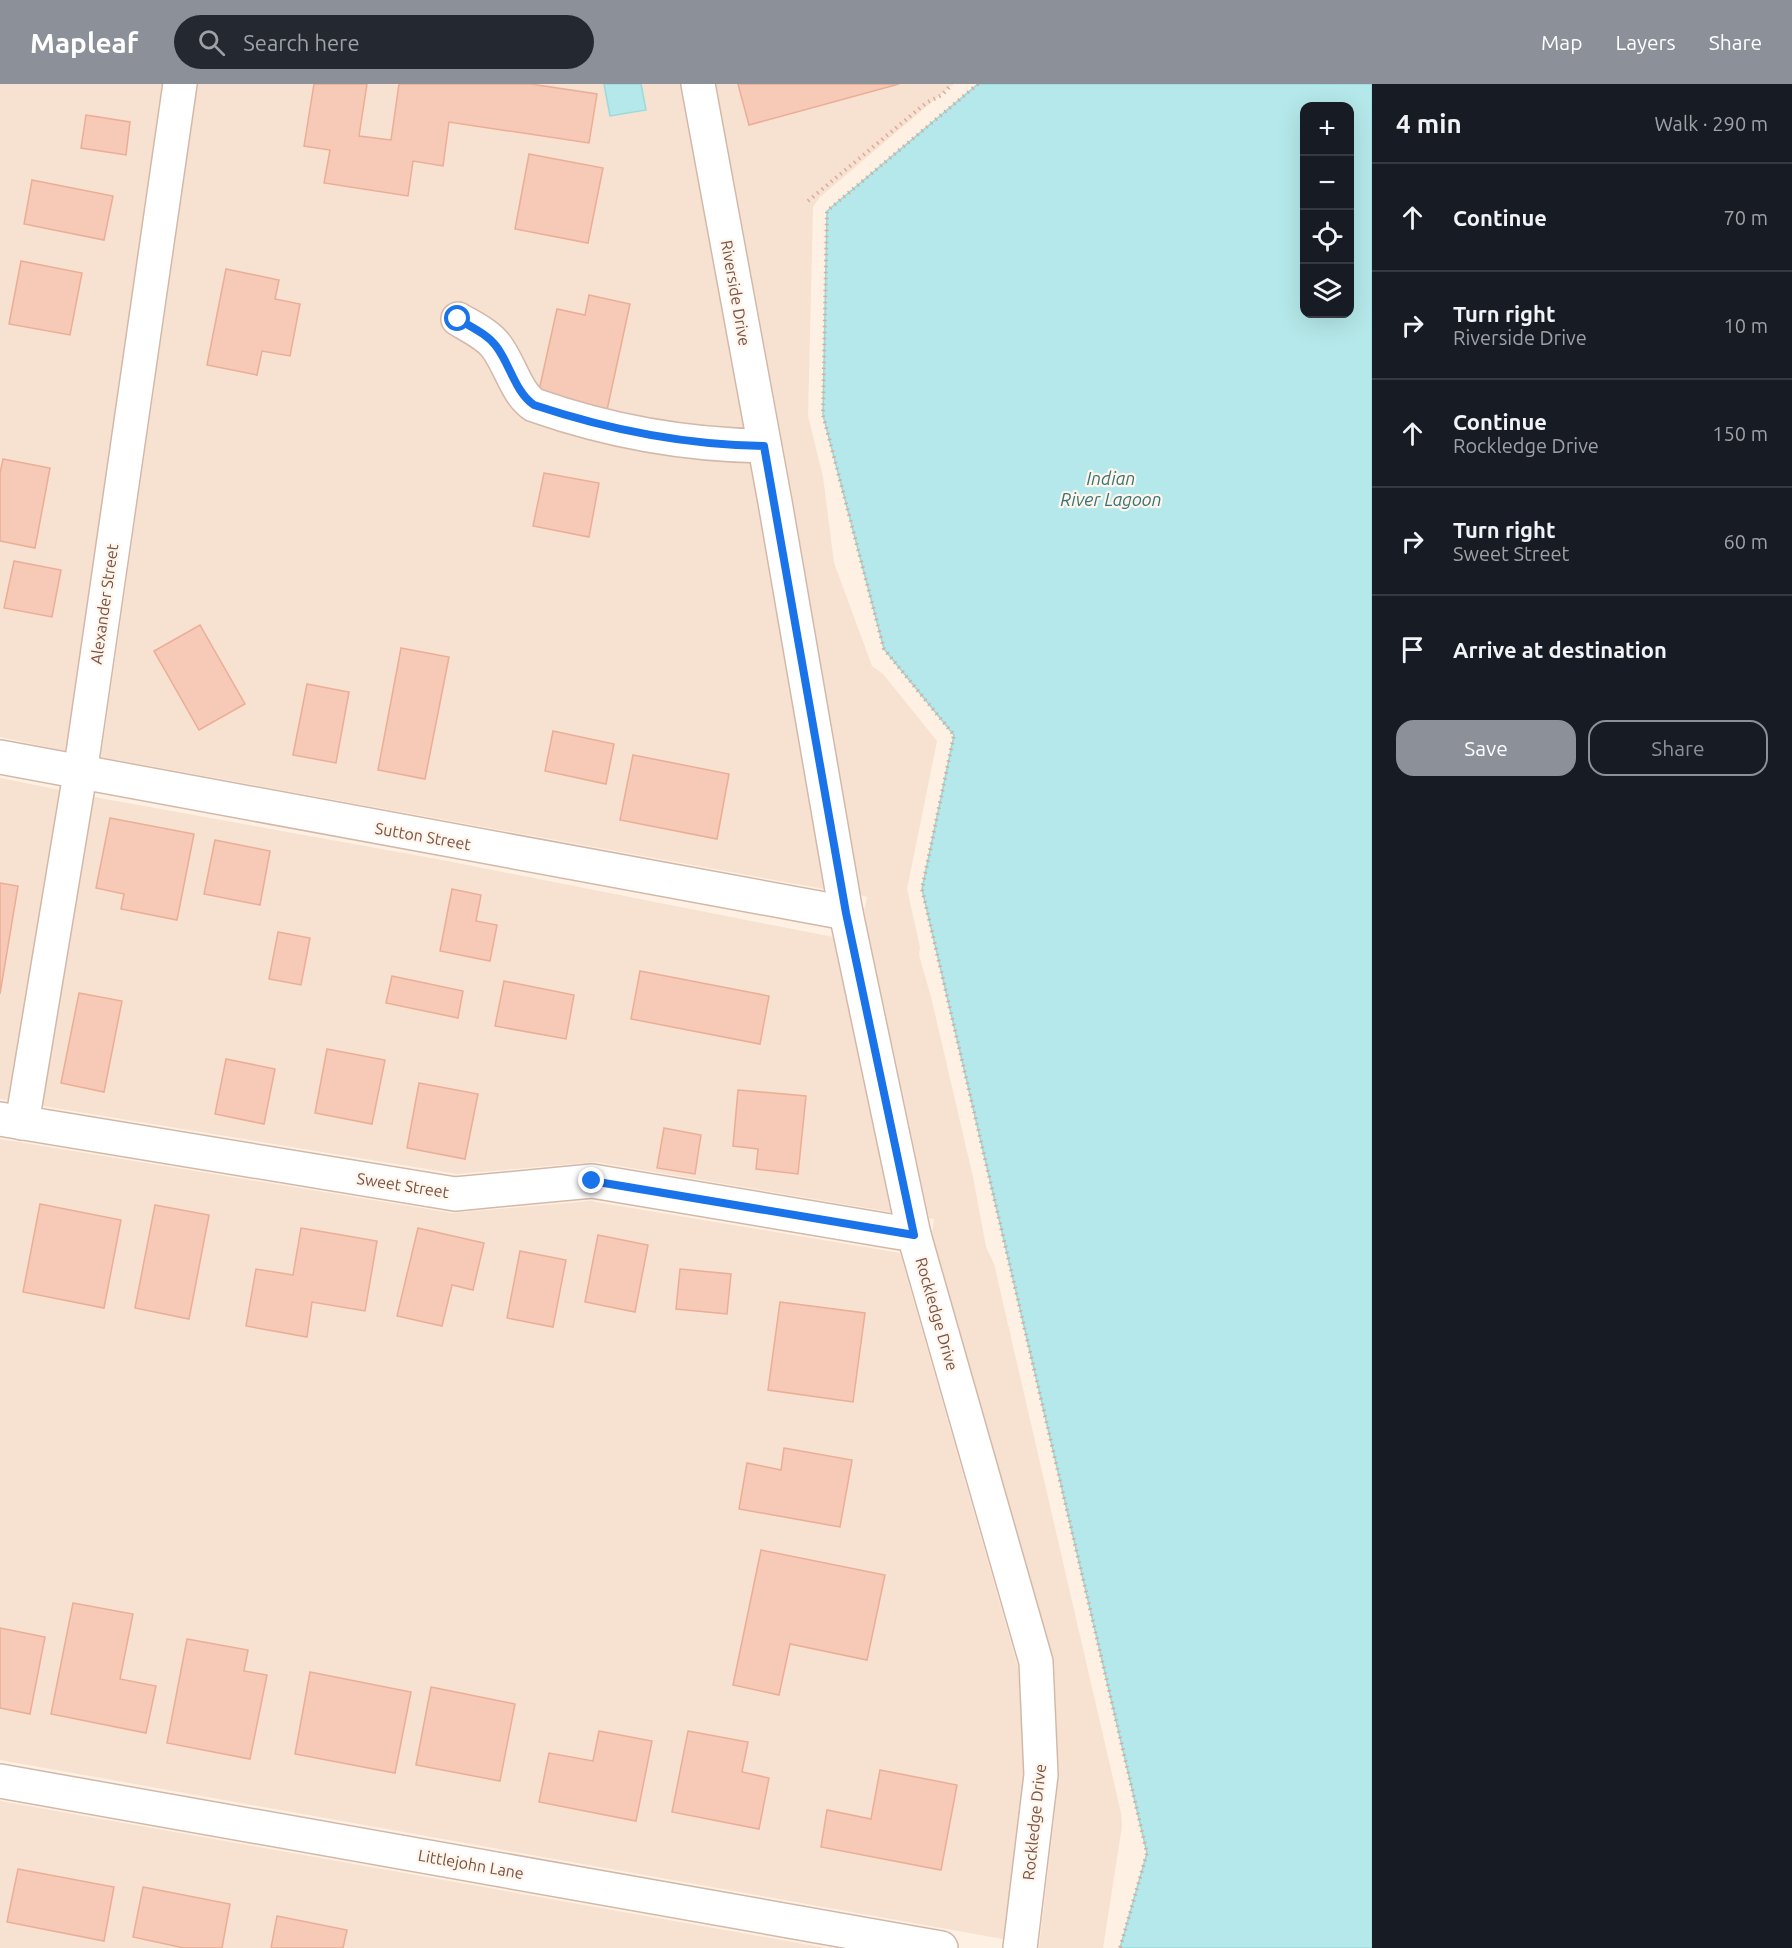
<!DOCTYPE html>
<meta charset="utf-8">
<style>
:root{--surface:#171b24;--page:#242831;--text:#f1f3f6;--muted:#9ea1a6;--line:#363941;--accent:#8c9099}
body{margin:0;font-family:Ubuntu,sans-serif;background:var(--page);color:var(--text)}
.controls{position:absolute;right:18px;top:18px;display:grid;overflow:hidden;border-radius:12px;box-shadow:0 6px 24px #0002}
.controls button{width:54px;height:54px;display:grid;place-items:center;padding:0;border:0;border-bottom:2px solid var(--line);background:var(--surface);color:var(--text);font:30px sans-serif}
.stop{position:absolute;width:18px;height:18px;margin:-14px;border:4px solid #1a73e8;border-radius:50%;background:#fff}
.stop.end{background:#1a73e8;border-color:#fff;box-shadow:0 2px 6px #0008}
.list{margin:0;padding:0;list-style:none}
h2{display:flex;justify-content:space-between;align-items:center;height:78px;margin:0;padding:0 24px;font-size:26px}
h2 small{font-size:20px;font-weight:400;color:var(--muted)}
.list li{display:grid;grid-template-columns:39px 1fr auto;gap:18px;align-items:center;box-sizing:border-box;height:108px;padding:0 24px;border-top:2px solid var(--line)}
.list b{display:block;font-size:22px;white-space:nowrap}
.list p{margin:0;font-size:20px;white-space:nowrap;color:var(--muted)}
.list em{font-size:20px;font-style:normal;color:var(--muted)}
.actions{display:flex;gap:12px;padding:18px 24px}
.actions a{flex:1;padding:14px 0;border:2px solid var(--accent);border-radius:18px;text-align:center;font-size:21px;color:var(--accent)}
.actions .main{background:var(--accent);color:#fff}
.icon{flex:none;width:33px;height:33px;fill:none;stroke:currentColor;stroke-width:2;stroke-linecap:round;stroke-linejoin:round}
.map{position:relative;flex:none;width:1372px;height:1864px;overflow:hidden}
header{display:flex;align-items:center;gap:36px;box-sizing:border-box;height:84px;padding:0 30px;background:var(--accent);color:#fff}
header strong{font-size:28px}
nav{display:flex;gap:33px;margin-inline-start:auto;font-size:21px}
.search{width:420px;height:54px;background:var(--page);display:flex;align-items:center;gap:15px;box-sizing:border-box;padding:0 21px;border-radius:33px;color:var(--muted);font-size:22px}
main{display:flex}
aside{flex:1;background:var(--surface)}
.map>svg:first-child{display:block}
.residential{fill:#f7e1d0}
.water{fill:#b5e8ea;stroke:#9adadd;stroke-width:1.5;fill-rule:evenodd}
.building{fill:#f7c9b7;stroke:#ebad96;stroke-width:1.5}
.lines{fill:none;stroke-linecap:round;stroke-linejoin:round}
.minor-casing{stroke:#d3b8aa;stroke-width:36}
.path{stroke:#dcac9a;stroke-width:4;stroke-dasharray:1.5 4.5;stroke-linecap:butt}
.minor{stroke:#fff;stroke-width:33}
.route{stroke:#1a73e8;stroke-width:8}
.labels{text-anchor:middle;stroke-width:4.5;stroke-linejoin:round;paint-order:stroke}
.street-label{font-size:16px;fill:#795246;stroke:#fff5eb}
.water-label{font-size:18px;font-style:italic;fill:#357579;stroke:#fff5eb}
</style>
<header>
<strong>Mapleaf</strong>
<div class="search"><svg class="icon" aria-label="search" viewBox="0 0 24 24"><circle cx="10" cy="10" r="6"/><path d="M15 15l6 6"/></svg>Search here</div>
<nav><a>Map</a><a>Layers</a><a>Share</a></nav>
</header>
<main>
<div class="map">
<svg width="1372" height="1864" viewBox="0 0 1372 1864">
<rect width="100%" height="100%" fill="#fef0e2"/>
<g class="residential">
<path d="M0,0H162L66,667L0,653Z"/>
<path d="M198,0H680L758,423L824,805L101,673Z"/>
<path d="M716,0H953L819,114L813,123L808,332L823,393L834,479L872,582L883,590L937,657L907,805L920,863L919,871L931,913L973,1093L986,1163L994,1180L1121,1729L1122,1742L1103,1864H1039L1059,1692L1054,1576L932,1150L934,1135L929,1134L864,828L867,813L861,811L789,394Z"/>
<path d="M0,694L60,706L8,1016L0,1015Z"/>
<path d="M94,713L442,776L833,853L891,1128L596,1078L457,1090L42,1022Z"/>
<path d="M0,1055L452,1129L590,1117L900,1169L1018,1583L1024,1691L1003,1855L0,1676Z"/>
<path d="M0,1717L826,1864H0Z"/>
</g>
<g class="water">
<path d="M604,0H641L646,26L610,32Z"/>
<path d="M978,0H1372V1864H1120L1147,1769L922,805L954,651L884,565L823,331L827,127ZM1350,22V230H1304V22Z"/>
</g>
<g class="building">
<path d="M314,0H367L359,52L391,56L399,0H531L597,10L589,59L449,38L443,82L413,77L408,112L324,99L330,66L304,62Z"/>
<path d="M738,0H899L749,41Z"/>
<path d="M86,31L130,38L126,71L81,64Z"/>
<path d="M529,70L603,84L588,159L515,145Z"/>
<path d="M32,96L113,112L104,156L24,140Z"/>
<path d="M21,177L82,189L70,251L9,240Z"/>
<path d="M226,185L279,196L275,215L300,220L290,272L262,267L257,291L207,281Z"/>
<path d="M589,211L630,220L607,326L538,311L557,225L585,231Z"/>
<path d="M3,375L50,384L35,464L0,457V389Z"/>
<path d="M544,389L599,399L589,453L533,442Z"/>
<path d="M14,477L61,486L52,533L4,524Z"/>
<path d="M200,541L245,620L199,646L154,567Z"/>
<path d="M401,564L449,573L425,695L378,686Z"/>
<path d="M307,600L349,608L336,679L293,671Z"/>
<path d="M553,647L614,660L606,700L545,687Z"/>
<path d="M633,671L729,690L717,755L620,736Z"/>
<path d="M110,734L194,750L177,836L121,825L124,810L96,804Z"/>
<path d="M215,756L270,767L260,821L204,810Z"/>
<path d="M0,799L18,802L0,910Z"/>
<path d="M452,805L481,811L476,837L497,841L490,877L440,867Z"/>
<path d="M278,848L310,854L301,901L269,895Z"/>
<path d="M640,887L769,912L760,960L631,935Z"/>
<path d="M392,892L463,907L458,934L386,919Z"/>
<path d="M504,897L574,911L566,955L495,942Z"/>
<path d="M79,909L122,917L104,1008L61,999Z"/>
<path d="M327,965L385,976L372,1040L315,1029Z"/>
<path d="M226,975L275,985L264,1040L215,1030Z"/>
<path d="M419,999L478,1010L465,1075L407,1064Z"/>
<path d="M738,1006L806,1012L798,1090L756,1085L758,1065L733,1062Z"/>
<path d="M664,1044L701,1051L695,1090L657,1084Z"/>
<path d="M40,1120L121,1136L104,1224L23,1208Z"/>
<path d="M155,1121L209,1131L189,1235L135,1224Z"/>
<path d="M301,1144L377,1157L365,1227L312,1218L307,1253L246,1242L256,1185L293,1191Z"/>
<path d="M418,1144L484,1159L473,1206L452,1201L442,1242L397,1232Z"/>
<path d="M598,1151L648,1161L635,1228L585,1218Z"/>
<path d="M520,1167L566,1176L553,1243L507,1234Z"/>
<path d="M680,1185L731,1190L727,1230L676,1225Z"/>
<path d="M780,1218L865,1229L853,1318L768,1306Z"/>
<path d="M784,1364L852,1376L840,1443L739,1425L747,1379L781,1386Z"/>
<path d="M761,1466L885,1491L867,1576L790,1560L779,1611L733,1601Z"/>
<path d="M73,1519L133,1530L120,1595L156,1602L146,1649L51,1630Z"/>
<path d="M0,1544L45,1553L30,1630L0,1624Z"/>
<path d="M187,1555L248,1566L244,1587L267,1591L250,1675L167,1659Z"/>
<path d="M310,1588L411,1608L395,1689L295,1670Z"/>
<path d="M431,1603L515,1620L500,1697L416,1681Z"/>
<path d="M599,1647L652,1657L636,1737L539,1718L549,1669L593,1677Z"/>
<path d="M688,1647L748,1658L742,1688L769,1694L759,1745L672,1728Z"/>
<path d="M880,1686L957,1701L941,1786L821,1763L827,1726L871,1735Z"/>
<path d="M18,1785L114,1803L104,1857L7,1838Z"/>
<path d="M143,1803L230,1820L222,1864H184L133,1853Z"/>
<path d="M277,1832L347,1846L343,1864H271Z"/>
</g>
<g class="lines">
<g class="minor-casing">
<g id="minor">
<path d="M698,0L775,418L846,829L914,1151L1036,1578L1041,1691L1020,1864"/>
<path d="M458,235C471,243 487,250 496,262C510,280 516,309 534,321C608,347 686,361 764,362"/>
<path d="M0,673L846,829"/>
<path d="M0,1035L455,1110L592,1097L914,1151"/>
<path d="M22,1039L80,690L180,0"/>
<path d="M0,1697L941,1864"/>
</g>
</g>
<g class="path">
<path d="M978,0L827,127L823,331L884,565L954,651L922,805L1147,1769L1120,1864"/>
<path d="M808,117L926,19L942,11L952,0"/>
</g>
<use href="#minor" class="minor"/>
</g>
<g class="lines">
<path class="route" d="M458,235C471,243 487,250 496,262C510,280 515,308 534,321C609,346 686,361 764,362L846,829L914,1151L592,1097"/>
</g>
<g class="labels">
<g class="street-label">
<text transform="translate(736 209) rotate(80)" y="6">Riverside Drive</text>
<text transform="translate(104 520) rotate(-82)" y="6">Alexander Street</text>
<text transform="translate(423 752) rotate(10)" y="6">Sutton Street</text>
<text transform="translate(403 1101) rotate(9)" y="6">Sweet Street</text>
<text transform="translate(937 1230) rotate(74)" y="6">Rockledge Drive</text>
<text transform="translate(1034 1738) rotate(-84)" y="6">Rockledge Drive</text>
<text transform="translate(471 1780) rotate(10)" y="6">Littlejohn Lane</text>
</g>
<g class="water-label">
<text x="1111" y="401">Indian<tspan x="1111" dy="21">River Lagoon</tspan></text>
</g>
</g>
</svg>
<div class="controls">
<button>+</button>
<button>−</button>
<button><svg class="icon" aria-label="locate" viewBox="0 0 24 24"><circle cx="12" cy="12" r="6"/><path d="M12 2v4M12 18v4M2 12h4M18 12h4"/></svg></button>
<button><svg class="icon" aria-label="layers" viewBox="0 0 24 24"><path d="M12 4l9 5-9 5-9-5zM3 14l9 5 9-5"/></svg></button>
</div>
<div class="stop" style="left:458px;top:235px"></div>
<div class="stop end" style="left:592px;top:1097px"></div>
</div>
<aside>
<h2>4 min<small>Walk · 290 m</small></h2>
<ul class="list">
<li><svg class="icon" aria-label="ahead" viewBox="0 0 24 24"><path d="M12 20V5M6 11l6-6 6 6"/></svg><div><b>Continue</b></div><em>70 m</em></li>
<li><svg class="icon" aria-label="right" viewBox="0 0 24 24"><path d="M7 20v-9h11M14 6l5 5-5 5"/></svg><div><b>Turn right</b><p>Riverside Drive</p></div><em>10 m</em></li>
<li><svg class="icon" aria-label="ahead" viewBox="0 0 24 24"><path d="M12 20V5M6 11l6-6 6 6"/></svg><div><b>Continue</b><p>Rockledge Drive</p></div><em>150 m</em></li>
<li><svg class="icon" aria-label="right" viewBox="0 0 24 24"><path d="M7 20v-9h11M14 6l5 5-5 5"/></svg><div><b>Turn right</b><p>Sweet Street</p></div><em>60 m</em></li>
<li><svg class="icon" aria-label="arrive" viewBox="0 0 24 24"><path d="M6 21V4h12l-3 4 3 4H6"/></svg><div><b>Arrive at destination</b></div></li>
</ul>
<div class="actions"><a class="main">Save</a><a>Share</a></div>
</aside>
</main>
